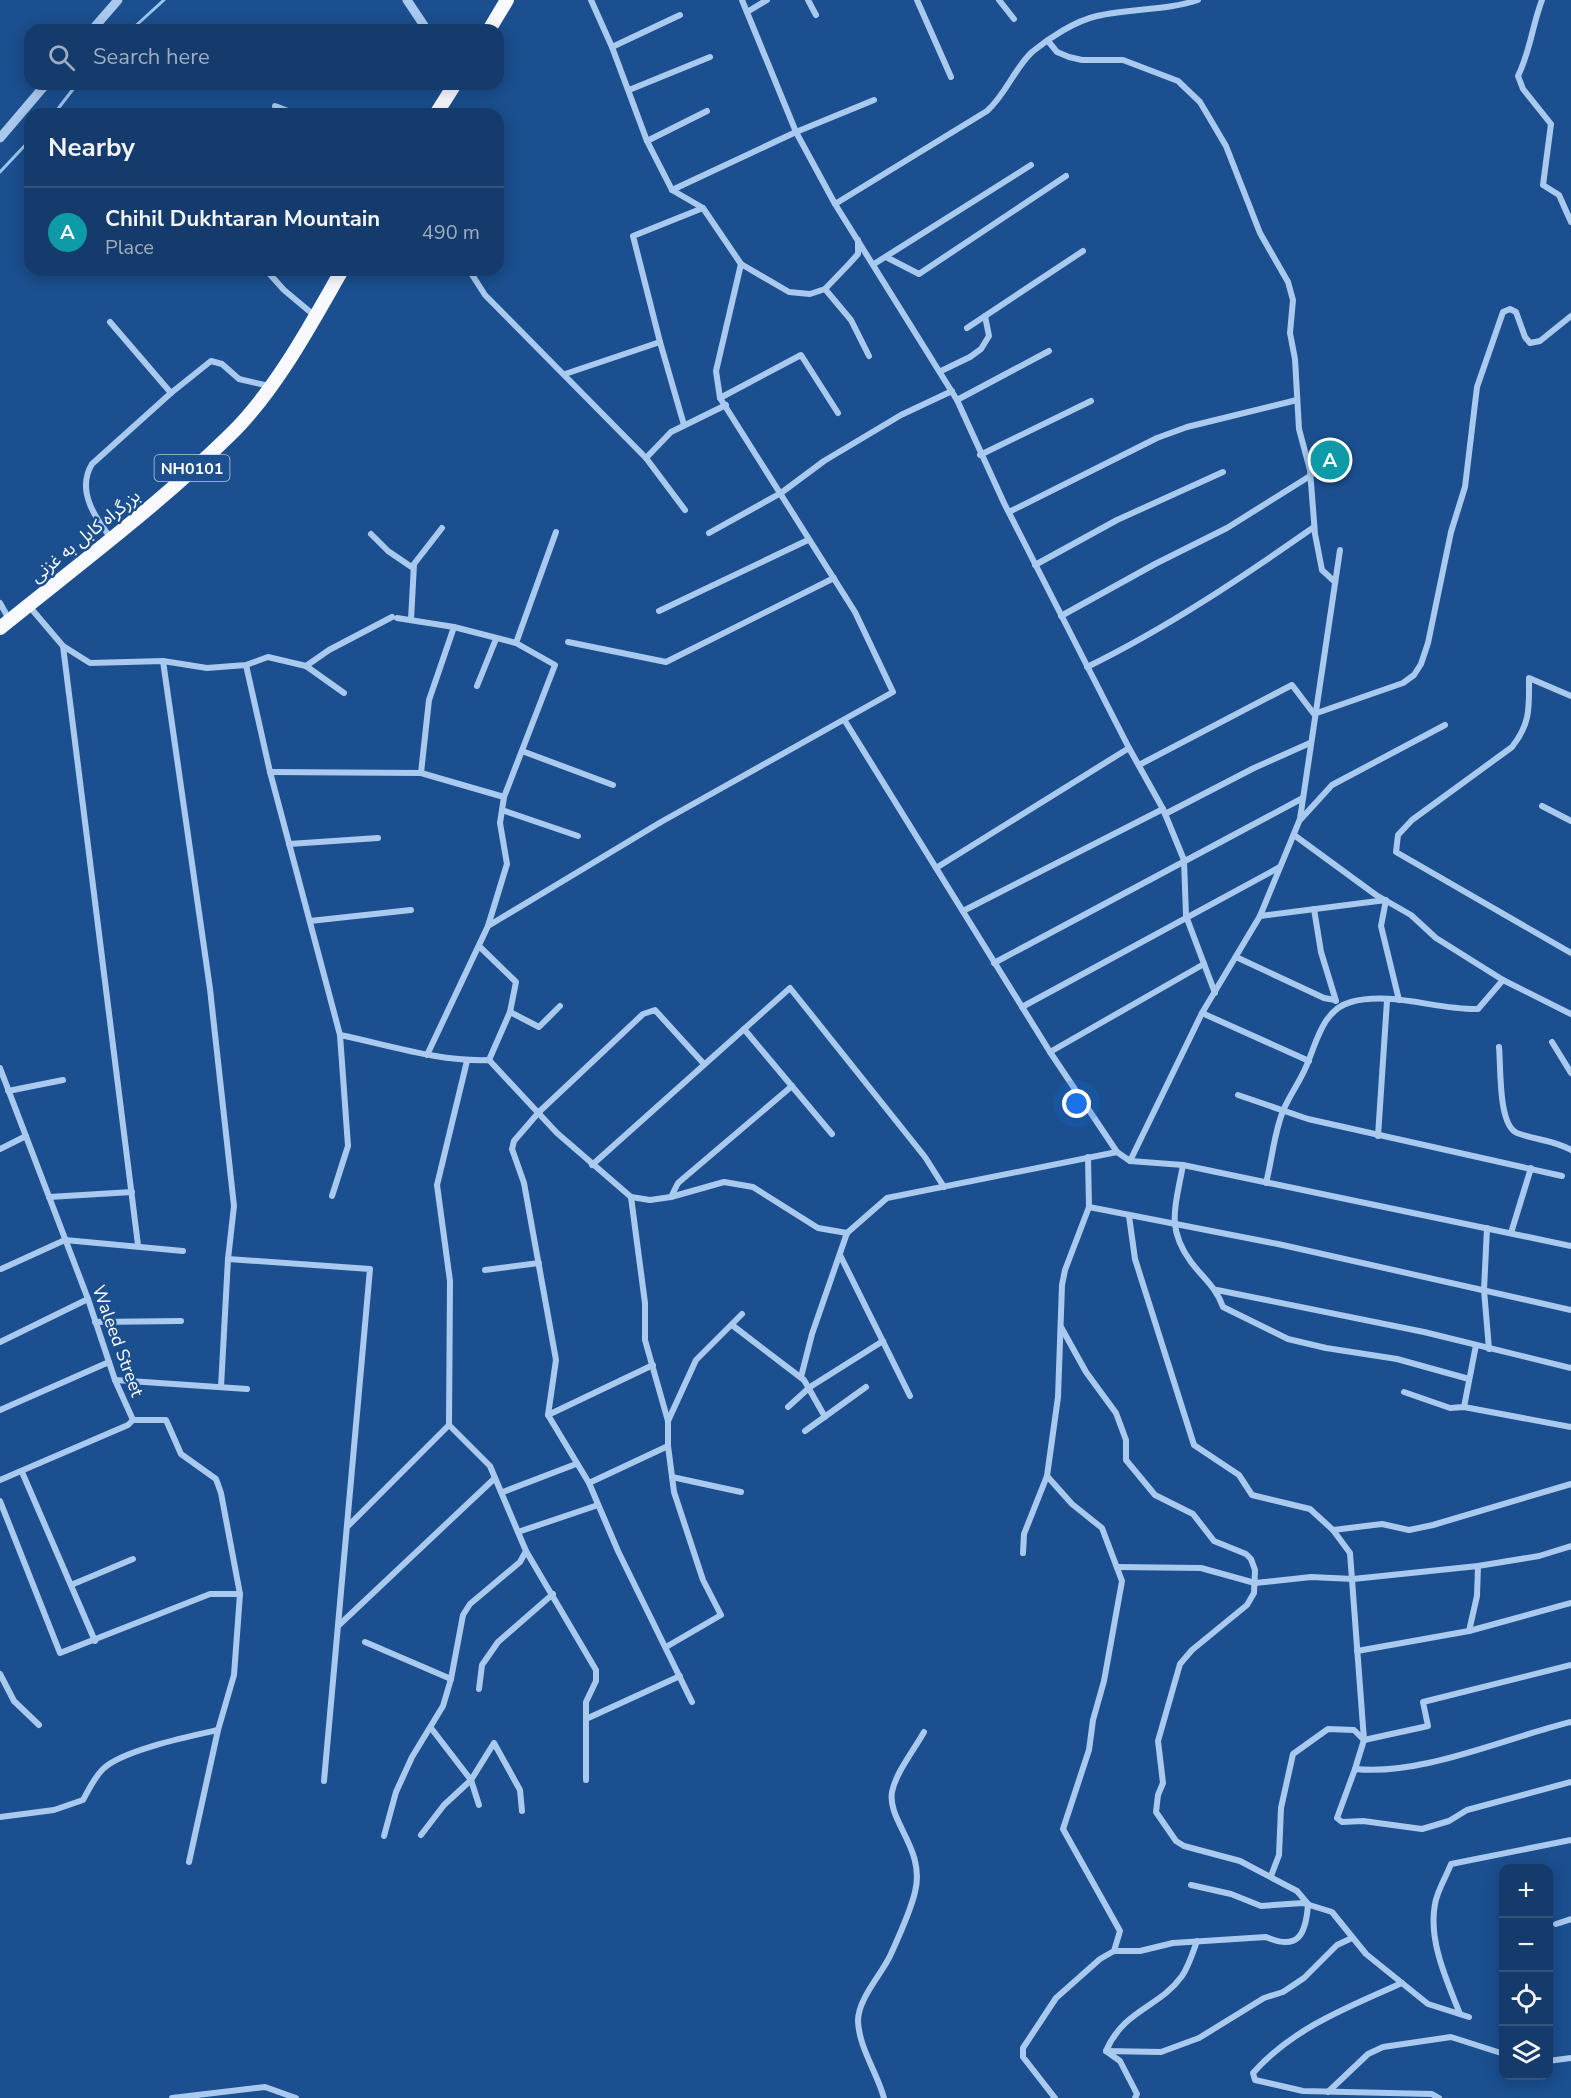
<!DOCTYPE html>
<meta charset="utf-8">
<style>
:root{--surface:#143b6b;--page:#214673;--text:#f1f3f6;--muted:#9dadc1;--line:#33557e;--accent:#90b9f0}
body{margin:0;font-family:"Nunito Sans","Noto Sans Arabic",sans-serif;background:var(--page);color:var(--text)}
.controls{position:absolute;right:18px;bottom:18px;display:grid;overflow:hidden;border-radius:12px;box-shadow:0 3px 15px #0003}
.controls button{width:54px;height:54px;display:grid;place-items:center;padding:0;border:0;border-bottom:2px solid var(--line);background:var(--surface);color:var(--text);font:30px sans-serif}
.you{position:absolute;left:1077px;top:1104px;width:21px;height:21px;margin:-15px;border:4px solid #fff;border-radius:50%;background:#1a73e8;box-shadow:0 0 0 9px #1a73e833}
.badge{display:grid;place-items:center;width:39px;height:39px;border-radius:50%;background:var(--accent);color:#fff;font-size:20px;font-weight:700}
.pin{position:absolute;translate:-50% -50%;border:3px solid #fff;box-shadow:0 2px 6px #0006}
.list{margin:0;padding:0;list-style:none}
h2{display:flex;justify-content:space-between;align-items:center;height:78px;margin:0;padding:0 24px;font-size:26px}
h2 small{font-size:20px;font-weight:400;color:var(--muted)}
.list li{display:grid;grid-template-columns:39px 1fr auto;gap:18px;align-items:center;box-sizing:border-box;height:90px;padding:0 24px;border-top:2px solid var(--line)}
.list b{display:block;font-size:22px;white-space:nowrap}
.list p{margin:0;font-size:20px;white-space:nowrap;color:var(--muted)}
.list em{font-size:20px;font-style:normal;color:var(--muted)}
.icon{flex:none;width:33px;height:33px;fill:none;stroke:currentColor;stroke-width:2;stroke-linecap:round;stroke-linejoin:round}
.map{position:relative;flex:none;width:1571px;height:2098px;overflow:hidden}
.search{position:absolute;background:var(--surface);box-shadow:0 3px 15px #0003;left:24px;top:24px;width:480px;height:66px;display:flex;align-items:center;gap:15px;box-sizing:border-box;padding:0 21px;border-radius:18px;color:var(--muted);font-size:22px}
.panel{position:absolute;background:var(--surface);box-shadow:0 3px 15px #0003;left:24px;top:108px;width:480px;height:168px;border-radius:18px}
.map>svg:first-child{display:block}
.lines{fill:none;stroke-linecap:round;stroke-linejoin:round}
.stream{stroke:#9cc4f0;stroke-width:3}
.minor{stroke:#a9c9ee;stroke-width:6}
.tertiary{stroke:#a9c9ee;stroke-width:9}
.trunk{stroke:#f8faff;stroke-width:14}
.labels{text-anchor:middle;stroke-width:5;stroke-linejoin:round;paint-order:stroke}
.shield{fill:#1b4f8f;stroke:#bbcadd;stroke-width:1.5}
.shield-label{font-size:16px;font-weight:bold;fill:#fff}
.street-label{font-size:18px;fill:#fff;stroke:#1b4f8f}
</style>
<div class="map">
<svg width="1571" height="2098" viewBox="0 0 1571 2098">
<rect width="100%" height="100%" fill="#1b4f8f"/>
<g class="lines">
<g class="stream">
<path d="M131,30L164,0"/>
<path d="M54,114L77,84"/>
<path d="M0,172L30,140"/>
</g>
<g class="minor">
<path d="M591,0L612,47L647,141L672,190L703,208L741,264L789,292L810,294L825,289L849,264L858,254V240"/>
<path d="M742,0L796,132L835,204L957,400L1004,503L1129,748L1163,809L1184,860L1186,916L1215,993"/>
<path d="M808,0L816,15"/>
<path d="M917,0L951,77"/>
<path d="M999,0L1014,19"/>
<path d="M1542,0C1532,26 1531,49 1518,76L1523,89L1551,124L1543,185L1559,195L1571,222"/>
<path d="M747,12L767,0"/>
<path d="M1048,41L1057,52L1069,57L1082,60H1123L1178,81L1200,102L1226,146L1260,233L1288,282L1293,300L1290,333L1295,359L1299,429L1310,470L1315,534L1322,570L1335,582"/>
<path d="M612,47L680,15"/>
<path d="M629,90L710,57"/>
<path d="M275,106L296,114"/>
<path d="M647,141L707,111"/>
<path d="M672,190L796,132L874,100"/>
<path d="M835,204L987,111C1006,94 1014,69 1032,52C1049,38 1075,21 1097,16C1130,8 1165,11 1198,0"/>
<path d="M886,257L919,274L1066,176"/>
<path d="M874,264L1031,165"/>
<path d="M266,270L284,290L315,316"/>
<path d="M469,270L485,295L646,458L685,510"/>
<path d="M825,289L851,320L869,356"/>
<path d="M110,322L171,393"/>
<path d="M967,328L1083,251"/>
<path d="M941,371L970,357L981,349L989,336L985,316"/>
<path d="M565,374L660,342"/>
<path d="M720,398L801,355L838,413"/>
<path d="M957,400L1049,351"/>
<path d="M684,425L660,342L633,236L703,208"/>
<path d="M980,455L1091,401"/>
<path d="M646,458L671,432L726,405"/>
<path d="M1009,512L1157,438L1187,427L1297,400"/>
<path d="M709,533L781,493L824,461L901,415L952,391"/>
<path d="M371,534L388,551L413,568"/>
<path d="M111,538C95,518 76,490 92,464L171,393L211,361L222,364L239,379L269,386"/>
<path d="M1035,565L1117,520L1223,472"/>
<path d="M0,603L10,621"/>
<path d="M29,606L63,646L90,663L163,661L207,668L246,665L268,657L306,666L344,693"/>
<path d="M659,611L808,540"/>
<path d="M1061,616L1155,564L1227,528L1310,476"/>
<path d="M397,618L454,627L516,643L555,665L504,797L500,823L507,864L488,926L427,1055"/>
<path d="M411,620L414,564L442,528"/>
<path d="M568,642L666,662L834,578"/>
<path d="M516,643L556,532"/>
<path d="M63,646L138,1245"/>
<path d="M163,661L210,989L234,1206L228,1259L221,1387"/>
<path d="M246,665L270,772L340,1035L348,1146L332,1196"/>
<path d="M306,666L329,650L392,617"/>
<path d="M1087,667C1167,628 1241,578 1314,527"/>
<path d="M477,686L496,639"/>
<path d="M1571,696L1529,678C1529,707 1531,723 1512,747L1412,820L1398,835L1396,852L1571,953"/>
<path d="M845,721L1050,1052L1117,1152L1130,1161L1183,1165L1571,1246"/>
<path d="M522,751L613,785"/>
<path d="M1139,765L1292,685L1314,714L1403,683L1414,675L1421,664L1428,643L1451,532L1465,487L1477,387L1503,312L1510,309L1516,312L1525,337L1530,343L1540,341L1571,316"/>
<path d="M270,772L421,773L504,797"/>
<path d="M421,773L429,700L454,627"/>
<path d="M1542,806L1571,821"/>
<path d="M502,810L578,836"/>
<path d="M1165,814L1254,768L1310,743"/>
<path d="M1301,819L1332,785L1445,725"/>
<path d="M1294,835L1376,895L1411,915L1436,938L1503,980L1571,1014"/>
<path d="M289,844L378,838"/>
<path d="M936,868L1129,748"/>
<path d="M1314,909L1321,952L1336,1001"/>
<path d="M963,911L1163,809"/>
<path d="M1260,916L1386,900L1381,926L1399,1000"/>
<path d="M310,921L411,910"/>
<path d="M488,926L661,822L893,692L855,612L720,398L716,371L741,264"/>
<path d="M480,947L516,982L510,1012L489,1060"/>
<path d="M1236,957L1324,998L1335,1000"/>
<path d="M994,963L1301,799"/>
<path d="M1022,1007L1280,867"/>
<path d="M510,1012L539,1027L560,1006"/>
<path d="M1202,1013L1309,1061"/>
<path d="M744,1029L832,1134"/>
<path d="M340,1035C389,1045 439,1062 489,1060L557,1133L631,1197L650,1200L671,1197L724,1182L753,1187L818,1228L847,1233L887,1198L1117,1152"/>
<path d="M1552,1042L1571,1073"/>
<path d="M1499,1047C1501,1067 1498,1125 1517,1133C1535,1140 1554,1140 1571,1150"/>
<path d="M1050,1052L1204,964"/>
<path d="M0,1068L88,1299L115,1380L133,1420H166L181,1454L216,1479L221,1493L240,1594L234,1675L218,1730L189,1862"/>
<path d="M8,1091L63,1080"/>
<path d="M1238,1095L1308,1119L1562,1176"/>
<path d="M1378,1136L1387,1001"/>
<path d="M0,1149L26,1136"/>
<path d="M1130,1161L1202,1013L1260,916L1300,819L1340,550"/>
<path d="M592,1165L790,988L925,1157L944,1187"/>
<path d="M1183,1165C1176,1204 1165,1227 1191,1262C1203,1278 1216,1287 1223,1307L1288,1339L1326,1348L1397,1359L1469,1379"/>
<path d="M1266,1183C1272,1160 1274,1133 1283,1111C1290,1094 1302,1079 1308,1062C1317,1040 1324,1009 1351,1002C1391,991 1437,1010 1478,1009L1503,980"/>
<path d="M49,1197L132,1192"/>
<path d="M631,1197L645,1303V1340L668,1421V1446L674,1492L703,1580L721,1615L666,1647"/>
<path d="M671,1197L678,1183L792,1086"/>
<path d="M1089,1207L1278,1244L1571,1310"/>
<path d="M1129,1216L1135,1259L1194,1445L1239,1475L1252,1495L1310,1509L1333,1530L1350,1553L1364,1740L1355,1769C1422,1776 1505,1738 1571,1722"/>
<path d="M1487,1228L1484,1290L1489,1349"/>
<path d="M1511,1233L1531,1168"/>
<path d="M840,1255L910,1396"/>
<path d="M228,1259L370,1269L324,1781"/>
<path d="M1,1269L65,1240L183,1251"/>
<path d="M485,1270L539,1263"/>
<path d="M1217,1290L1424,1332L1571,1368"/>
<path d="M95,1322L181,1321"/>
<path d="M732,1325L804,1380L825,1417"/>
<path d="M0,1342L88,1299"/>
<path d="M801,1377L812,1334L847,1233"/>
<path d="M115,1380L247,1389"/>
<path d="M1404,1392L1450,1408L1464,1407L1571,1427"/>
<path d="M788,1407L810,1387L883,1341"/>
<path d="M1464,1407L1476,1345"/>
<path d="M0,1410L109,1362"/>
<path d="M548,1415L653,1365"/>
<path d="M668,1421L696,1360L742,1314"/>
<path d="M805,1431L866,1387"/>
<path d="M22,1472L95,1641"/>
<path d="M1047,1476L1072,1504L1102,1528L1122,1581L1104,1681L1093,1720L1089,1750L1063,1829L1120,1931L1114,1951"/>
<path d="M672,1477L741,1492"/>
<path d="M0,1480L128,1425L133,1420"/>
<path d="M589,1483L668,1446"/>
<path d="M503,1492L576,1464"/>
<path d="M0,1501L60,1653L210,1594H240"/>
<path d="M348,1526L449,1425"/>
<path d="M1333,1530L1382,1524L1409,1530L1433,1525L1571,1484"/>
<path d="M518,1532L598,1505"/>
<path d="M526,1551L596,1670V1681L586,1702V1780"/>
<path d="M1023,1553L1024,1534L1047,1476L1058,1397L1062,1285L1065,1270L1089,1207L1088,1157"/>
<path d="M1117,1567L1201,1568L1255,1583L1311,1577L1353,1579L1478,1566L1539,1556L1571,1546"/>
<path d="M71,1585L133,1559"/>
<path d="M338,1626L495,1478"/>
<path d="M1469,1631L1477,1596L1478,1566"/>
<path d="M365,1642L451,1679"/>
<path d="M1357,1651L1469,1631L1571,1603"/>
<path d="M0,1674L14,1701L39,1725"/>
<path d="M479,1689L482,1665L498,1642L553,1594"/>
<path d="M692,1702L618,1551L589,1483L548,1415L556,1360L524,1183L512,1149L514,1141L539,1112L643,1014L655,1010L704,1064"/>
<path d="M586,1719L680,1676"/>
<path d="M431,1728L471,1780L479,1805"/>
<path d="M1364,1740L1428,1726L1423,1702L1571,1665"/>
<path d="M1355,1769L1337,1818L1342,1822L1363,1821L1422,1829L1449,1821L1467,1810L1571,1782"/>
<path d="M0,1817L54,1810L83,1800C89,1789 94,1778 103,1769C122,1750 191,1736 218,1730"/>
<path d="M421,1835L444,1805L471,1780L494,1743L520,1790L522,1811"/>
<path d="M384,1836L396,1792L412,1757L443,1706L451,1679L463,1615L470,1604L520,1562L526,1551L490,1466L449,1425L450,1281L437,1185L467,1061"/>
<path d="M1271,1876L1279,1855L1281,1808L1293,1754L1328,1729L1354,1730L1364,1740"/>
<path d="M1191,1885L1231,1894L1261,1906L1303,1903L1332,1912L1366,1954L1428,2004L1469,2017"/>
<path d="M1556,1924L1571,1919"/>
<path d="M1402,1983C1348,2007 1293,2028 1253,2073L1255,2080L1303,2091L1432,2094L1439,2098"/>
<path d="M1460,2014C1447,1981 1428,1941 1435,1904C1437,1891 1446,1877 1451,1864L1571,1840"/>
<path d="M1106,2051L1161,2052L1199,2038L1264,1998L1283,1992L1304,1978L1337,1945L1352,1938"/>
<path d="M1548,2061L1571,2058"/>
<path d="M1328,2092L1368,2054L1383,2047L1451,2037L1504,2054"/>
<path d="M172,2098L265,2087L296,2098"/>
<path d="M884,2098C877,2072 859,2048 858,2021C858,1999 881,1975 890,1956C899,1936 910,1913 915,1892C926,1849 887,1821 892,1792C896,1772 914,1750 924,1732"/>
<path d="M1055,2098L1023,2057V2048L1056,1998L1100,1959L1114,1951H1140L1173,1943L1266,1937C1298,1951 1306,1935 1308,1904L1297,1891L1240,1861L1184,1846L1176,1841L1156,1812L1158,1795L1163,1783L1158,1741L1180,1664L1192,1650L1247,1605L1254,1593L1255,1570L1251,1559L1246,1554L1214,1541L1193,1514L1155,1495L1126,1460V1440L1116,1413L1086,1372L1061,1327"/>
<path d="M1135,2098L1137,2094L1120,2061L1106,2051C1124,2009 1159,2008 1182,1976C1189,1966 1193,1952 1197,1941"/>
</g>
<g class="tertiary">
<path d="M407,0L427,30"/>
<path d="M92,30L118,0"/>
<path d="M0,138L46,84"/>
</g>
<g class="trunk">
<path d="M489,30L507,0"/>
<path d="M436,114L455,84"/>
<path d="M0,628C78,565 161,503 233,432C277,388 311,324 342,270"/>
</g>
</g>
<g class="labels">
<rect class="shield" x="154.5" y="455" width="75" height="26" rx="4.5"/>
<g class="shield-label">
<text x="192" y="474">NH0101</text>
</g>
<g class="street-label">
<text transform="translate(85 536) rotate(-39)" y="6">بزرگراه کابل به غزنی</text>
<text transform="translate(118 1341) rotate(70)" y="6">Waleed Street</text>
</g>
</g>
</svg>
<div class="controls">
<button>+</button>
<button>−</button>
<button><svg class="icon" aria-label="locate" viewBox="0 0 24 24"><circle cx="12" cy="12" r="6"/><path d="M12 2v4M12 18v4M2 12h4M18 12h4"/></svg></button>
<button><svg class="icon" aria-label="layers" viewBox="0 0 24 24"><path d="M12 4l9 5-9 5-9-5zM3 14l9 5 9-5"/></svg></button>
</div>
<div class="you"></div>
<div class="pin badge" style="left:1330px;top:460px;background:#0f9aa8">A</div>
<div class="search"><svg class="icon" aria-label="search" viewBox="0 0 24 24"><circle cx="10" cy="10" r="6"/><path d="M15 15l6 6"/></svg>Search here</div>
<section class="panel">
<h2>Nearby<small></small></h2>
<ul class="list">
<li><span class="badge" style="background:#0f9aa8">A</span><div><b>Chihil Dukhtaran Mountain</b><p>Place</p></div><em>490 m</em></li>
</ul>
</section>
</div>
